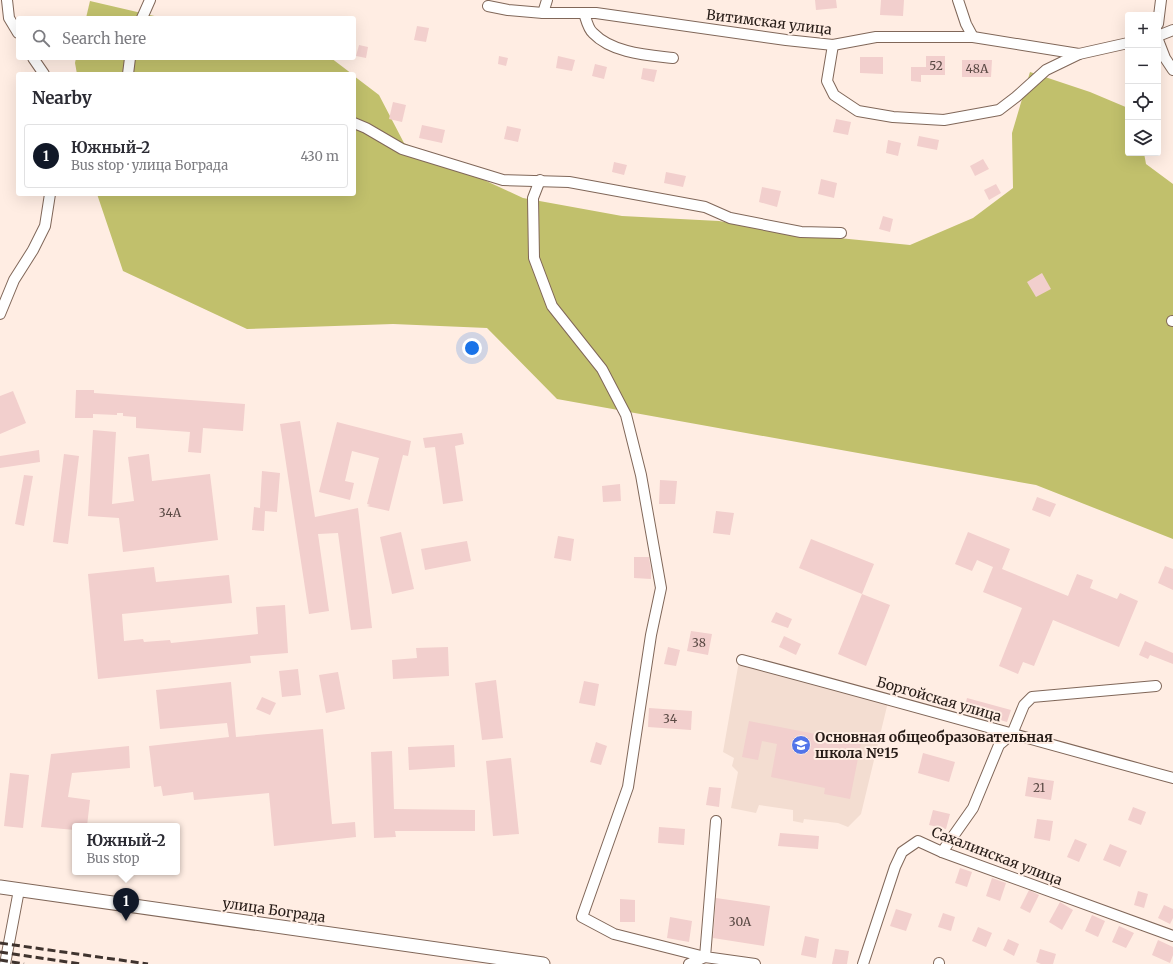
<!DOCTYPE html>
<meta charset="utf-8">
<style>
:root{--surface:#fff;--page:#f7f7f7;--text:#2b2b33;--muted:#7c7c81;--line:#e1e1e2;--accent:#111827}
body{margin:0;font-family:Merriweather,serif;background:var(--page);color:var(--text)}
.controls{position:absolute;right:12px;top:12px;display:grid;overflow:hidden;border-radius:4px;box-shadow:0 4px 16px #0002}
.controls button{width:36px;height:36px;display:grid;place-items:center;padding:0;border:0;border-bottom:1px solid var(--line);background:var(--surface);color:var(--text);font:20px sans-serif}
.you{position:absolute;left:472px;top:348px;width:14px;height:14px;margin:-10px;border:3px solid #fff;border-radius:50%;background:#1a73e8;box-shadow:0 0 0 6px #1a73e833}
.badge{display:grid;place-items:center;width:26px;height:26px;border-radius:50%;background:var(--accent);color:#fff;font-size:13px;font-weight:700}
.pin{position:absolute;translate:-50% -33px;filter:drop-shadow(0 1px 2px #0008)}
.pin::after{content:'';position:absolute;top:21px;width:14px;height:12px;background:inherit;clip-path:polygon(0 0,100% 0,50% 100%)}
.popup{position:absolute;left:72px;top:823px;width:108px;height:52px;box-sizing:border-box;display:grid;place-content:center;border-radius:4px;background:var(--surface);filter:drop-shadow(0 1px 3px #0005);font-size:13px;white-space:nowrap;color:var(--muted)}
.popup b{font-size:15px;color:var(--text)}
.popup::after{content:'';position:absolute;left:50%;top:100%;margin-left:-8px;border:8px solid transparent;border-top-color:var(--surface)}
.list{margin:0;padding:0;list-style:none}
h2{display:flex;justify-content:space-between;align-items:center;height:52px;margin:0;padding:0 16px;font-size:17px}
h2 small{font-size:13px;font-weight:400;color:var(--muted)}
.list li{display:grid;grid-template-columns:26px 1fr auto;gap:12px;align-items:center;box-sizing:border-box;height:64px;margin:0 8px 8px;padding:0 8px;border:1px solid var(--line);border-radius:4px}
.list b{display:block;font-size:15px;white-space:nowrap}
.list p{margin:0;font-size:13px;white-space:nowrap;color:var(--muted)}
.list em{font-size:13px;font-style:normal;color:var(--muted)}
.icon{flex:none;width:22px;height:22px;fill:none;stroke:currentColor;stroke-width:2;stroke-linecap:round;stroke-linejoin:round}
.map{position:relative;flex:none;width:1173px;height:964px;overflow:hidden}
.search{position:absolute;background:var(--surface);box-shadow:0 4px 16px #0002;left:16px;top:16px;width:340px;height:44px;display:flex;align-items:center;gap:10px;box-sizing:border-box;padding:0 14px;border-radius:4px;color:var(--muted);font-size:15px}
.panel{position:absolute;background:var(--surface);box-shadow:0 4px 16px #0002;left:16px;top:72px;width:340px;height:124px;border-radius:4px}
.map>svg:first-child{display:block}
.built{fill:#f3ddd1}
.forest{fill:#c1c06c}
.building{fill:#f2cfcd}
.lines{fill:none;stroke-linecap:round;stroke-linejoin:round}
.minor-casing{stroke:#806759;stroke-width:12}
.major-casing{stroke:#806759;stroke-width:15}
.minor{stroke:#fff;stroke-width:10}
.major{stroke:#fff;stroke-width:13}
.rail{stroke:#3f332e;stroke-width:3;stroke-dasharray:8 4;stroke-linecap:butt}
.labels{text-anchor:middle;stroke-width:4;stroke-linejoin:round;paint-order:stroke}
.number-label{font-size:12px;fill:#5a4944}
.street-label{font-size:14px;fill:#271c17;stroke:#ffede3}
.poi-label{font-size:14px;font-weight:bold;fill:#271c17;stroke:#ffede3;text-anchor:start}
</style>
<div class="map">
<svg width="1173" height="964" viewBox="0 0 1173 964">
<rect width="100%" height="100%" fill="#ffede3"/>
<path class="built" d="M739,661L888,702L861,814L848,827L838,823L804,819L803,823L793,821V810L759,805L756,813L731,808L738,772L732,766L734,758L723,752Z"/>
<g class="forest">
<path d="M90,1L163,18H86Z"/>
<path d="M76,58H331L352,74H77L75,63Z"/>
<path d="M1030,72L1090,92L1128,108V153H1144L1146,164L1173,184V539L1036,485L557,399L487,328L393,324L247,329L123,271L97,194H354V76L379,95L404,143L523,198L622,216L719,221L798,234L910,245L973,218L1013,188L1012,133Z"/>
</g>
<g class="building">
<path d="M815,0H836L837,8L816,10Z"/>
<path d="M881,0H904L903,16L880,15Z"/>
<path d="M417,26L429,28L426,42L414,40Z"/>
<path d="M359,45L368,47L366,58L356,56Z"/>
<path d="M499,56L508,58L506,66L498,64Z"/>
<path d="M558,56L575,60L572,71L556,68Z"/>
<path d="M926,56H945V75H921V82L911,81V67H926Z"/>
<path d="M860,57H883V74L860,73Z"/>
<path d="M962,60H992L991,77H962Z"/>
<path d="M595,64L607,67L604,79L592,76Z"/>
<path d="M643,68L657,70L654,82L641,79Z"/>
<path d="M393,102L406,105L402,122L389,119Z"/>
<path d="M836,119L851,122L848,135L833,132Z"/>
<path d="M422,125L445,130L442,143L419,138Z"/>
<path d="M507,126L521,129L518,142L504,139Z"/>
<path d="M919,136L939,140L937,150L917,146Z"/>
<path d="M888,140L901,143L898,156L886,153Z"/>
<path d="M983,159L989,169L975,176L970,166Z"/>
<path d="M614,162L627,165L624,175L612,172Z"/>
<path d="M666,172L686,176L683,187L664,183Z"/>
<path d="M821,179L837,183L834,198L818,194Z"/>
<path d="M996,184L1001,193L989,200L984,190Z"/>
<path d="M762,187L781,191L777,207L759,202Z"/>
<path d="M883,216L893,219L890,232L879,229Z"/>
<path d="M1042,273L1051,289L1036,297L1027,282Z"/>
<path d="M76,390H94V393L245,404L243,431L203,428L201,453L188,452L190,432L136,428V417L123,416V413H117V415L93,414V418H75Z"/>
<path d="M13,391L26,423L0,434V396Z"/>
<path d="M300,421L315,517L358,508L372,628L351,630L338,533L318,534L329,611L309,614L280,424Z"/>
<path d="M337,422L411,441L408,456L403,455L389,511L367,506L370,505L367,504L379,458L352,451L345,481L354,483L350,500L319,492Z"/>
<path d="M93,430L116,432L112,504L134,501L128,457L149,454L152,481L210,474L218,540L123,552L119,518L88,516Z"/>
<path d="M462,433L464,444L455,446L463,501L443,504L435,447L425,448L423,438Z"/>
<path d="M39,450L40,462L0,468V456Z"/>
<path d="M64,454L79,456L68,544L53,542Z"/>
<path d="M262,471L280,473L277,512L265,511L264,531L252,530L254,507L260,508Z"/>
<path d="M24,475L33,476L24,526L15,524Z"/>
<path d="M660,480L677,481L675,504H659Z"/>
<path d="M620,484L621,501L603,502L602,486Z"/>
<path d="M1037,497L1056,504L1050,517L1032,510Z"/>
<path d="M716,511L734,513L730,535L713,533Z"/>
<path d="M401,532L414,589L392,594L380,537Z"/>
<path d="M968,532L1010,549L1002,569L1068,596L1077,574L1093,580L1090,588L1117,599L1120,593L1138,601L1119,647L1053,620L1034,666L1023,662L1018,674L999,666L1022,608L983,592L993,567L977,560L972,571L955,564Z"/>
<path d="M558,536L574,539L571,561L554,558Z"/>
<path d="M811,539L874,564L862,594L799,568Z"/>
<path d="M467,541L471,561L425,570L421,549Z"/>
<path d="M634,557H649L651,570V579L634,578Z"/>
<path d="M1165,566L1173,569V590L1158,583Z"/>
<path d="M154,567L156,582L229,575L232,603L122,614L124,641L143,639L144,642L170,640L171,643L258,634L256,607L285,605L288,653L250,656L251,663L98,679L88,574Z"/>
<path d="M862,594L890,605L866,666L838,654Z"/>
<path d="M776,612L792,619L788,628L771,622Z"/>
<path d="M691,631L712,634L708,655L687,651Z"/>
<path d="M784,636L801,644L796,655L779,647Z"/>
<path d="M1145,641L1173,653V664L1150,655L1148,659L1139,655Z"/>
<path d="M448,647L449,676L393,679L392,660L417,658L416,648Z"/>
<path d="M668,647L680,650L676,666L664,664Z"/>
<path d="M298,669L301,695L282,697L279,671Z"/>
<path d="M338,672L345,709L326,713L319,675Z"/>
<path d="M496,680L503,738L482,740L475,683Z"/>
<path d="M584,681L599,684L595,706L579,703Z"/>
<path d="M231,682L236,737L323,729L332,824L355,822L356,837L274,846L269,793L194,800L193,792L163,796L161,786L154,787L149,746L229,737L227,723L160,729L156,690Z"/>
<path d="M262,697L276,703L270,715L256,709Z"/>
<path d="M967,698L1011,710L1007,722L964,710Z"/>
<path d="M649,708L692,711L691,730L648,727Z"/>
<path d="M749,721L861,743L850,799L824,794L825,788L771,777L777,744L762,741L758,760L742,757Z"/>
<path d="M596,742L607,746L601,765L590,762Z"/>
<path d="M454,745L455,767L409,770L408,747Z"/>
<path d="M129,746L130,768L72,773L68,797L90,800L87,826H75V830L41,827L51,754Z"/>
<path d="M392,751L394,809L475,810V831H395L396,837L374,838L371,752Z"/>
<path d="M923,753L955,762L949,782L918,773Z"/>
<path d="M511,758L519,834L493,836L486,761Z"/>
<path d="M10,773L29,775L23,828L4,826Z"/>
<path d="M1028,777L1054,781L1051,800L1025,796Z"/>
<path d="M709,787L721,788L719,807L706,805Z"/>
<path d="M1133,807L1146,812L1141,825L1128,820Z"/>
<path d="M933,810L950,814L946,829L929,825Z"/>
<path d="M1037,819L1053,821L1050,841L1034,838Z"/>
<path d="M659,827L685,829L684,845L658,843Z"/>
<path d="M780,833L819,836L818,849L778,846Z"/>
<path d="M1075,839L1087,844L1079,862L1067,857Z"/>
<path d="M1110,844L1127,851L1120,867L1103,860Z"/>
<path d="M960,868L972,872L967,887L955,883Z"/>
<path d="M992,878L1006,883L1000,901L986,896Z"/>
<path d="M1029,890L1039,895L1030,913L1020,908Z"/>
<path d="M1138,891L1148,894L1144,908L1134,905Z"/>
<path d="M716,898L770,906L764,946L713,938Z"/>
<path d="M620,899L635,900V922H620Z"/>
<path d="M1060,902L1073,910L1062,930L1049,922Z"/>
<path d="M1164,905L1173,909V918L1170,924L1158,918Z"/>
<path d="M896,909L912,914L906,931L890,926Z"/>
<path d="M943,913L955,917L951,931L938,927Z"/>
<path d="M1092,915L1105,921L1098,937L1085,931Z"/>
<path d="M670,917L692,921L689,942L667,938Z"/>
<path d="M1119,926L1134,933L1126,948L1112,942Z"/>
<path d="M978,927L992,933L986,947L972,941Z"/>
<path d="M805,936L819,939L816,958L801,955Z"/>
<path d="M1008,939L1019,944L1014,956L1003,950Z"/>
<path d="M1158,940L1173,947V955L1170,963L1152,955Z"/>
<path d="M835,949L849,951L847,964H832Z"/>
<path d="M1040,949L1056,954L1053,964H1041L1036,962Z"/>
</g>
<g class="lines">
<g class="minor-casing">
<g id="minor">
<path d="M7,0L9,18L18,33"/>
<path d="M958,0L966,24L973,37"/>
<path d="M488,6L508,10L543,13H596L786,40L833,45L876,37H973L1079,54L1128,43"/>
<path d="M543,13L547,0"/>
<path d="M584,13C586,19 588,29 593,33C612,53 647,55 673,58"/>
<path d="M142,18L150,0"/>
<path d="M1158,24L1161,0"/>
<path d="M1158,36L1173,30"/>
<path d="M1158,40L1165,58L1173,70"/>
<path d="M833,45L827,81L834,95L858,111L893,117L944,120L999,110L1016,97L1046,70L1079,54"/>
<path d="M33,58L44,74"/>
<path d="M128,74L130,58"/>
<path d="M354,123L366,128L402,149L503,180L569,182L705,207L730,218L801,232L841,233"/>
<path d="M540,180L533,198L534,258L552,306L602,369L626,415L641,475L661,588L651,635L628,787L582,917L614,934L705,957L689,964"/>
<path d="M0,314L14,280L33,250L45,226L50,194"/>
<path d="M1172,321H1173"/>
<path d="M742,660C886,698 1029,739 1173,778"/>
<path d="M716,821L705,957L755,964"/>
<path d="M942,852L973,808L999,745L1012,734L1024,705L1032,697L1156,686"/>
<path d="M5,964L19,890"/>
<path d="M863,964L895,867L902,852L918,841L942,852L1173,936"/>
<path d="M939,964V963"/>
</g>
</g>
<g class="major-casing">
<path id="major" d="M0,887L543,964"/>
</g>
<use href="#minor" class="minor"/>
<use href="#major" class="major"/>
<g class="rail">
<path d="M0,943L148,964"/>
<path d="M0,952L81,964"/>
<path d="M0,960L24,964"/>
</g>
</g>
<defs>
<g id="school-disc" transform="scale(1)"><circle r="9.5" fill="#5274e9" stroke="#ffede3"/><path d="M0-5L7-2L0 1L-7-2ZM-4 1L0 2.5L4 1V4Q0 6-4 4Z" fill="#fff"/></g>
</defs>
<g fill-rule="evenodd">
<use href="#school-disc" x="801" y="745"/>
</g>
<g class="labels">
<g class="number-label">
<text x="936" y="70">52</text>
<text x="977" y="73">48А</text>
<text x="170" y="517">34А</text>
<text x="699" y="647">38</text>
<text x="670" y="723">34</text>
<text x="1039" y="792">21</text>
<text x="740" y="926">30А</text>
</g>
<g class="street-label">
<text transform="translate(769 22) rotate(7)" y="5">Витимская улица</text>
<text transform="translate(939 699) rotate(16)" y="5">Боргойская улица</text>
<text transform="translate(997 856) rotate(21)" y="5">Сахалинская улица</text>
<text transform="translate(274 910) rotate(8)" y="5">улица Бограда</text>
</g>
<g class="poi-label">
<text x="815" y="742">Основная общеобразовательная<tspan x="815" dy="16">школа №15</tspan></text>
</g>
</g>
</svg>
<div class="controls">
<button>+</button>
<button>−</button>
<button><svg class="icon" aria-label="locate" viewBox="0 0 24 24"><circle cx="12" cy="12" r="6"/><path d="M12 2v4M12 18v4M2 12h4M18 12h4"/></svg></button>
<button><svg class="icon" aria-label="layers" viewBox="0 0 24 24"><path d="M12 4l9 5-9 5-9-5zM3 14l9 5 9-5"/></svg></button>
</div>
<div class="you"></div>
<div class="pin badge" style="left:126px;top:921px">1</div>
<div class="popup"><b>Южный-2</b>Bus stop</div>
<div class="search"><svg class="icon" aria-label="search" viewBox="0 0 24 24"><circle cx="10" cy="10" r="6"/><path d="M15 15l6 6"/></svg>Search here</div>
<section class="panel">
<h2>Nearby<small></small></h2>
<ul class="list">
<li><span class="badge">1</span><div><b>Южный-2</b><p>Bus stop · улица Бограда</p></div><em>430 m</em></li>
</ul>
</section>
</div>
